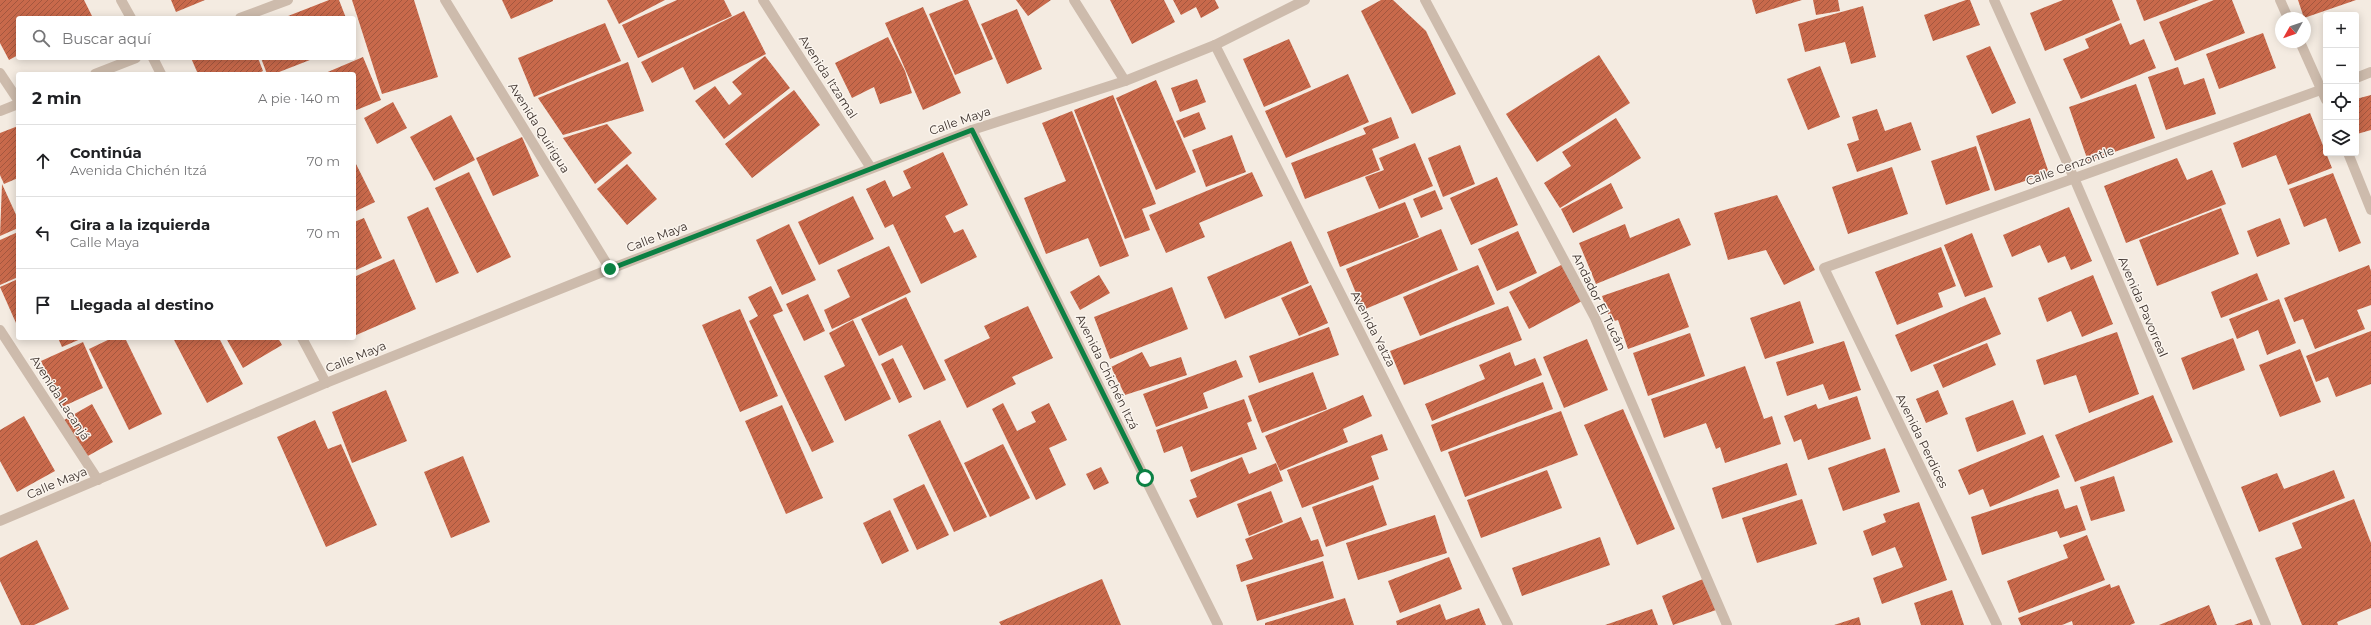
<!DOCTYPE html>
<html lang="es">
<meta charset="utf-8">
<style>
:root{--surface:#fff;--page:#f2f2f2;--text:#202124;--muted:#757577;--line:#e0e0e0}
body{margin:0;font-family:Montserrat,sans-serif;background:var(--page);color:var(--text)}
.controls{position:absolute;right:12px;top:12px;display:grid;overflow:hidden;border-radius:4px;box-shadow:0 2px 10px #0003}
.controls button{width:36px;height:36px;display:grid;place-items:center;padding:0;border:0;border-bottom:1px solid var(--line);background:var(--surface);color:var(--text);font:20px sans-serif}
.compass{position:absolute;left:2275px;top:12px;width:36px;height:36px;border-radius:50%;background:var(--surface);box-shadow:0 2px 10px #0003;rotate:230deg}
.stop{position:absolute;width:12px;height:12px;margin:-9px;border:3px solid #0b8043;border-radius:50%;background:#fff}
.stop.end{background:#0b8043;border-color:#fff;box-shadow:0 1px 4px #0008}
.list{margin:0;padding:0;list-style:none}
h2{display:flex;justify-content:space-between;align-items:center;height:52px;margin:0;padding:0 16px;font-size:17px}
h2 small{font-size:13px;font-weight:400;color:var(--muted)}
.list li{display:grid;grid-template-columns:26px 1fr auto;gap:12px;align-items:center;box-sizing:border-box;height:72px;padding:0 16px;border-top:1px solid var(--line)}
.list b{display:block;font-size:15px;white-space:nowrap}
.list p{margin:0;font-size:13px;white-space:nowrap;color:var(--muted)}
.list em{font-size:13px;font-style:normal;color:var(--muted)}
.icon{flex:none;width:22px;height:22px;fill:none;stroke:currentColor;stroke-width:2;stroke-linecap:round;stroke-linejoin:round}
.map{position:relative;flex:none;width:2371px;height:625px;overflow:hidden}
.search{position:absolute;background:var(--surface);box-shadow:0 2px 10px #0003;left:16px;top:16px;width:340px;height:44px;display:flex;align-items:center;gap:10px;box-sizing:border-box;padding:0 14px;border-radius:4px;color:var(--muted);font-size:15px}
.panel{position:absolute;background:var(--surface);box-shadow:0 2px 10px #0003;left:16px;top:72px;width:340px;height:268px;border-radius:4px}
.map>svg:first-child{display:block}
.building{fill:url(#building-hatch)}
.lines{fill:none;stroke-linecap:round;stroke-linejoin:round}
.minor{stroke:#cdbbac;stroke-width:10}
.route{stroke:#0b8043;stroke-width:5}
.labels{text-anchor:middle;stroke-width:3;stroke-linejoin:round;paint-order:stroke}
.street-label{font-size:12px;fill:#3b302b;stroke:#fbf5ee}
</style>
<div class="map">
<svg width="2371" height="625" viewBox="0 0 2371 625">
<defs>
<pattern id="building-hatch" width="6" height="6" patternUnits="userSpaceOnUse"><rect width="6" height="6" fill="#c8694b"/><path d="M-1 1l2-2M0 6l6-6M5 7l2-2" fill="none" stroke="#a4573f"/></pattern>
</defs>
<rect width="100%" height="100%" fill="#f4ebe1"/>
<g class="building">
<path d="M0,0H84L92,16L88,18H18V55L9,60L0,43Z"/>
<path d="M171,0H205L176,12Z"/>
<path d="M329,0H339L346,18H283Z"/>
<path d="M352,0H414L438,77L382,94Z"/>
<path d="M502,0H553V1L511,19Z"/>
<path d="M607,0H665L619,24Z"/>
<path d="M677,0H724L732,16L638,58L622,25Z"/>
<path d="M964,0H968L993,59L955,75L929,14Z"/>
<path d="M1016,0H1051L1028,16Z"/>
<path d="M1110,0H1164L1175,22L1132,44Z"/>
<path d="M1173,0H1215L1219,8L1201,18L1196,7L1181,15Z"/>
<path d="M1381,0H1393L1426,31L1456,94L1412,114L1361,11Z"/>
<path d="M1752,0H1802L1756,14Z"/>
<path d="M1813,0H1838L1840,11L1816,15Z"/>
<path d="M1966,0H1970L1980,25L1933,41L1924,15Z"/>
<path d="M2063,0H2112L2120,20L2045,51L2030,13Z"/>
<path d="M2136,0H2199L2144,21Z"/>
<path d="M2214,0H2232L2245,33L2175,61L2159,22Z"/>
<path d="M2298,0H2356L2304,18Z"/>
<path d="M1863,6L1876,57L1851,64L1845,42L1805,52L1798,24Z"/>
<path d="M923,7L961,93L923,110L885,23Z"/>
<path d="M1017,9L1042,69L1007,84L981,24Z"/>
<path d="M744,11L766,54L694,90L683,67L652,83L641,62Z"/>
<path d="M605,23L621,61L534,97L518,58Z"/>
<path d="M2121,23L2130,45L2144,39L2156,68L2081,99L2063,59L2089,48L2085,39Z"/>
<path d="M2263,33L2276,68L2219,89L2206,54Z"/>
<path d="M888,37L905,71L912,93L880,104L874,87L852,98L835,63Z"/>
<path d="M1289,39L1311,87L1264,107L1243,59Z"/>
<path d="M1990,46L2016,103L1992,114L1966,56Z"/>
<path d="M1599,55L1630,103L1537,162L1506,114Z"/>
<path d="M765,56L790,88L724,139L695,101L715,86L729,105L742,94L732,82Z"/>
<path d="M363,57L381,100L354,111V74H323Z"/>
<path d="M191,58H258L263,71L257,74H198Z"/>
<path d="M261,58H315L274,74H267Z"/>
<path d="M628,62L644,111L563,135L538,98Z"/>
<path d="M1820,66L1840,117L1808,130L1787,79Z"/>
<path d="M2178,67L2184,85L2204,78L2216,114L2166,130L2148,77Z"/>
<path d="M1348,74L1369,122L1286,158L1265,111Z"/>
<path d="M1197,79L1206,102L1180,112L1171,88Z"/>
<path d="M1156,80L1196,172L1156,190L1116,98Z"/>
<path d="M2136,84L2155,138L2088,161L2069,107Z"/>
<path d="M794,90L820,125L752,178L725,144Z"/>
<path d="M1113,95L1156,204L1142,209L1150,230L1125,239L1074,110Z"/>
<path d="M2371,95V130L2357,134L2356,99Z"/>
<path d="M393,102L407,128L377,144L364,118Z"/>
<path d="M1877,109L1885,131L1911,122L1921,150L1857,172L1847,144L1859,140L1852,117Z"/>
<path d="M1072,111L1129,256L1100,267L1088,238L1046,254L1024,198L1066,181L1042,123Z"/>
<path d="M1199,112L1206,129L1184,138L1176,121Z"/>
<path d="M2310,113L2332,168L2288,185L2276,155L2242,168L2233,143Z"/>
<path d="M451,115L475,160L434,181L410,137Z"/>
<path d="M1391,117L1399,138L1372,149L1380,170L1305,199L1291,163L1366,134L1363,128Z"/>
<path d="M1616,118L1641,158L1560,208L1544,183L1571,166L1562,152Z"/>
<path d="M2030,118L2049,173L1995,191L1976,136Z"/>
<path d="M607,124L632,153L595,184L563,138Z"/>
<path d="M18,126V178L4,184L0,175V133Z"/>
<path d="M1232,135L1246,172L1206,187L1192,150Z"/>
<path d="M522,137L539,176L493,196L476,158Z"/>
<path d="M1415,143L1433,186L1379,209L1365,177L1384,170L1379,158Z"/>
<path d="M1460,145L1475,184L1443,197L1428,158Z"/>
<path d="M1976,146L1990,190L1946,205L1931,161Z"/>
<path d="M943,152L968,205L945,216L954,233L963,229L977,257L921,284L893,224L885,228L866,189L885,180L893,197L911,188L903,171Z"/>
<path d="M2177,158L2187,180L2212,170L2226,204L2126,243L2104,186Z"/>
<path d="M354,160L375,202L354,212Z"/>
<path d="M627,164L657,199L627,225L597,189Z"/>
<path d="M1892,167L1908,214L1848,234L1832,187Z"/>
<path d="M469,172L511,257L477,273L435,188Z"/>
<path d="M1252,172L1263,196L1199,223L1205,237L1166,253L1149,215Z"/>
<path d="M2333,173L2361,243L2339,252L2326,218L2304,227L2289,189Z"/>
<path d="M1497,177L1518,225L1471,245L1450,198Z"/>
<path d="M1611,183L1623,208L1573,233L1561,209Z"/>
<path d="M2,184L18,219V228L0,236Z"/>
<path d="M1435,190L1443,209L1421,218L1413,199Z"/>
<path d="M1777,195L1815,270L1784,285L1766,250L1728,260L1714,213Z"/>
<path d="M853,196L874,239L819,265L798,222Z"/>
<path d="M1405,202L1419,237L1340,267L1327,232Z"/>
<path d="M428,207L459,273L436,283L407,217Z"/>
<path d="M2069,207L2092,261L2071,270L2065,256L2048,263L2040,245L2012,257L2003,235Z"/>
<path d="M2221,208L2239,254L2157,286L2139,240Z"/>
<path d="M364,218L382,258L354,271V222Z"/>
<path d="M1679,218L1691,245L1596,284L1579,243L1625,224L1630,238Z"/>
<path d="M2280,218L2290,244L2257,257L2247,231Z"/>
<path d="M789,224L816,280L782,295L756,240Z"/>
<path d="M1441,229L1458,270L1363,310L1346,269Z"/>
<path d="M1518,231L1537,273L1497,291L1478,249Z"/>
<path d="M18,232V277L0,285V240Z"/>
<path d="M1972,233L1993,287L1965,297L1944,245Z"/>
<path d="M1291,241L1309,283L1225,319L1207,277Z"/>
<path d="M889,246L911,292L832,329L824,310L850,297L837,270Z"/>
<path d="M1941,247L1956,286L1938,293L1943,307L1897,325L1875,272Z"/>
<path d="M394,259L416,309L354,336V277Z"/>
<path d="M1563,264L1582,301L1529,329L1509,292Z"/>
<path d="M1478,265L1495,304L1420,336L1403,297Z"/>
<path d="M2369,265L2371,271V305L2357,310L2365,329L2315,349L2303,319L2294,322L2284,298Z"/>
<path d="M1669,273L1689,327L1628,349L1618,320L1611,322L1602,296Z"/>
<path d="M2257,273L2268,300L2221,318L2211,292Z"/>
<path d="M1099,275L1110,293L1080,310L1070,292Z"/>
<path d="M2093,275L2113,324L2082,337L2071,311L2047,322L2038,298Z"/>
<path d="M18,279V323H16L0,287Z"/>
<path d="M1311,285L1328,323L1299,336L1281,298Z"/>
<path d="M771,286L783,311L773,315L834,442L812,452L749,321L758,316L748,297Z"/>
<path d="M1172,287L1188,329L1110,359L1094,317Z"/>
<path d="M808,294L825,331L804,341L786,304Z"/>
<path d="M906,297L946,380L924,390L902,345L879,356L861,319Z"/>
<path d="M1985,297L2001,334L1911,372L1895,335Z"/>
<path d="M2279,299L2296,343L2267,355L2258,330L2237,339L2229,319Z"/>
<path d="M1800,301L1814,343L1765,359L1750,318Z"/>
<path d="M1028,306L1053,358L1012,377L1016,384L967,408L944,360L990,338L984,326Z"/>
<path d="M1508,306L1522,340L1404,385L1390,351Z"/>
<path d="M740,309L778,396L740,412L702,325Z"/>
<path d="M853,320L891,399L845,421L824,376L845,366L829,333Z"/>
<path d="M1329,327L1339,355L1259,383L1249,356Z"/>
<path d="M2371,331V384L2336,397L2328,377L2316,382L2306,356Z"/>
<path d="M2117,332L2139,394L2089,413L2076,375L2044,385L2036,360Z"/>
<path d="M1690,333L1705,376L1648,396L1633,353Z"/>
<path d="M58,338H83L62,347Z"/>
<path d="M112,338H125L162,414L129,430L89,349Z"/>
<path d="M173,338H219L243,384L207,403Z"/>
<path d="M226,338H278L282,345L243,368Z"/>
<path d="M2233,338L2245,370L2193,390L2181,358Z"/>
<path d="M1587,339L1608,390L1564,408L1543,357Z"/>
<path d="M1844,341L1861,390L1829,400L1823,384L1787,396L1776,362Z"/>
<path d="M83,342L103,388L62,407L41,361Z"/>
<path d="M1987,343L1996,365L1943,388L1933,365Z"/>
<path d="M2300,349L2321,402L2280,417L2259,365Z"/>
<path d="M1142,352L1150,367L1181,357L1187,375L1125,395L1111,367Z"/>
<path d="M1510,352L1515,366L1535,358L1542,375L1432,421L1425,404L1485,379L1479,365Z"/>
<path d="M893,358L912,397L899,403L881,364Z"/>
<path d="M1236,360L1243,377L1203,393L1208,408L1156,427L1143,394Z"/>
<path d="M1745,366L1764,419L1772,416L1781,444L1725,463L1720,447L1716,449L1706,423L1664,438L1651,399Z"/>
<path d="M1313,372L1327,409L1262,433L1248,396Z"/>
<path d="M1543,382L1553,409L1441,452L1431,425Z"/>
<path d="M386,390L407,441L352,463L332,412Z"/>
<path d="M1938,390L1948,414L1926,423L1916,399Z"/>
<path d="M1363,395L1372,416L1343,429L1348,442L1280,471L1265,436Z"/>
<path d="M2153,395L2173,442L2075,482L2055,435Z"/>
<path d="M1857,396L1871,439L1808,460L1801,439L1794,442L1784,416L1816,404L1818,409Z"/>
<path d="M1244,399L1252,421L1247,423L1257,449L1191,472L1182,446L1164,453L1156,430Z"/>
<path d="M2013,400L2026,434L1977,452L1965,418Z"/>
<path d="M1003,403L1017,431L1036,422L1031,412L1049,403L1067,440L1049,448L1066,485L1036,500L992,409Z"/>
<path d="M92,404L113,442L86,457L64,420Z"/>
<path d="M782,405L823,498L786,514L745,421Z"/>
<path d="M1623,409L1675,529L1637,545L1584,425Z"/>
<path d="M1561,411L1578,455L1465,497L1448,452Z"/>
<path d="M24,416L55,471L17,492L0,461V430Z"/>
<path d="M315,420L328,449L341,444L377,525L326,547L277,437Z"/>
<path d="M940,420L987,517L954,532L908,435Z"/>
<path d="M1382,434L1388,450L1371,456L1379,479L1302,508L1287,470Z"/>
<path d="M2043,435L2060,477L1990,507L1983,489L1969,495L1958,470Z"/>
<path d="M1003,444L1030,498L990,517L964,463Z"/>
<path d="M1885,448L1900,492L1843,511L1828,468Z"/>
<path d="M463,456L490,522L451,538L424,472Z"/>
<path d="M1242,457L1249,474L1276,463L1283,481L1197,518L1189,500L1197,497L1190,480Z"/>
<path d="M1787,463L1797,495L1722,519L1712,488Z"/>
<path d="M1101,467L1109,483L1094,490L1086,474Z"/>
<path d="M1547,470L1562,508L1481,538L1467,500Z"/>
<path d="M2334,470L2345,498L2259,532L2241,487L2277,473L2284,489Z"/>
<path d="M2114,476L2125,511L2091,521L2080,487Z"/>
<path d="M924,484L949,535L917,550L893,499Z"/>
<path d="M1373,485L1387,525L1326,547L1312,507Z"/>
<path d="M2058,489L2065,509L2077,505L2086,530L2060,538L2057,531L1982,555L1971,517Z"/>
<path d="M1271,491L1283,522L1249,536L1237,504Z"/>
<path d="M1802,499L1817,544L1757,563L1742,518Z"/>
<path d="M2354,499L2371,543V608L2337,622L2338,625H2302L2275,558L2302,548L2292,523Z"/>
<path d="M1919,502L1947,580L1882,604L1873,578L1903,567L1895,547L1872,556L1863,531L1886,522L1883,514Z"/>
<path d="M890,510L909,551L882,564L863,523Z"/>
<path d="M1435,515L1447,553L1358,580L1346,543Z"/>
<path d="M1301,517L1311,541L1318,539L1324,556L1241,582L1236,565L1253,559L1245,539Z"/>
<path d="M2087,535L2105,580L2019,613L2007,581L2068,558L2063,545Z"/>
<path d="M1600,537L1610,565L1522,596L1512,568Z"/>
<path d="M37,540L69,609L34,625H21L0,581V558Z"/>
<path d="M1449,557L1462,589L1400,613L1388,581Z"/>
<path d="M1323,561L1334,598L1257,621L1246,585Z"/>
<path d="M1102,579L1121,625H1001L999,622Z"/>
<path d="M1703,579L1716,610L1673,625L1662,596Z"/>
<path d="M2110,584L2111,588L2119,585L2135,623L2130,625H2073L2072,621L2062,625H2021L2018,618Z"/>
<path d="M1952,590L1964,625H1921L1914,603Z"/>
<path d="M1345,598L1354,625H1265V623Z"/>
<path d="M1440,604L1446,620L1479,608L1486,625H1397L1396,621Z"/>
<path d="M2209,605L2217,625H2159Z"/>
<path d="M1652,609L1658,625H1605Z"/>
<path d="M1859,617L1861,625H1834Z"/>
<path d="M2251,619L2253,625H2234Z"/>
</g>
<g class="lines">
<g class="minor">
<path d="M121,0L131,18"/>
<path d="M445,0L610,269"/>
<path d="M763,0L871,168"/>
<path d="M1074,0L1125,81"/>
<path d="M1425,0L1595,318L1727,625"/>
<path d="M1994,0L2074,178L2266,625"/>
<path d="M2280,0L2288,18"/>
<path d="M240,18L288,0"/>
<path d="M2300,42L2326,100"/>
<path d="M1215,45L1508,625"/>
<path d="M153,58L161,74"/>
<path d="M0,73L18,100"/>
<path d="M95,74L136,58"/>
<path d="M2356,78L2371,72"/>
<path d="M0,111L18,104"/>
<path d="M972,130L1218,625"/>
<path d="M2348,153L2371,210"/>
<path d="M0,330L98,480"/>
<path d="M302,338L326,383"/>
<path d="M0,521L326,383L610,269L972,130L1125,81L1215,45L1305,0"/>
<path d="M1997,625L1824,268L2326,88"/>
</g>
</g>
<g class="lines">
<path class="route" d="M610,269L972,130L1145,478"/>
</g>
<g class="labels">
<g class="street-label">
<text transform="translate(828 77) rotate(57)" y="4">Avenida Itzamal</text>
<text transform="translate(960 121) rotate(-19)" y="4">Calle Maya</text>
<text transform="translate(539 128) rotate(58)" y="4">Avenida Quirigua</text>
<text transform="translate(2070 166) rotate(-20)" y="4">Calle Cenzontle</text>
<text transform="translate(657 237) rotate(-21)" y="4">Calle Maya</text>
<text transform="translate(1599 302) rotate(64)" y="4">Andador El Tucán</text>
<text transform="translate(2143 307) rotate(67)" y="4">Avenida Pavorreal</text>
<text transform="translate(1373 329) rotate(63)" y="4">Avenida Yatza</text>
<text transform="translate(356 357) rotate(-22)" y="4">Calle Maya</text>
<text transform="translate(1107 372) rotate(64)" y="4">Avenida Chichén Itzá</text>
<text transform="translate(60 398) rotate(57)" y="4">Avenida Lacanjá</text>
<text transform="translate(1922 441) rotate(64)" y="4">Avenida Perdices</text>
<text transform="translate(57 483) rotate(-23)" y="4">Calle Maya</text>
</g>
</g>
</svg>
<div class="controls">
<button>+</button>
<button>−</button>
<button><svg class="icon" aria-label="locate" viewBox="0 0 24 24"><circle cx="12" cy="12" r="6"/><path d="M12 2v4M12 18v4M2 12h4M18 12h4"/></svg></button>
<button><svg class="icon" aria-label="layers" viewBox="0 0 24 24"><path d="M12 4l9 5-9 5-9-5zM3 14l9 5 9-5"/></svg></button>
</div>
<svg class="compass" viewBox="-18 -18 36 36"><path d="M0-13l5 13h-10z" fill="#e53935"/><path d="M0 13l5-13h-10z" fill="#757577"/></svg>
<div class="stop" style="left:1145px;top:478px"></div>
<div class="stop end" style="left:610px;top:269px"></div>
<div class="search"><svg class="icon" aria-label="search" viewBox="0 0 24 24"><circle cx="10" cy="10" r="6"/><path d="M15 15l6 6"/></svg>Buscar aquí</div>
<section class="panel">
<h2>2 min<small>A pie · 140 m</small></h2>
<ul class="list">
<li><svg class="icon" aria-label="ahead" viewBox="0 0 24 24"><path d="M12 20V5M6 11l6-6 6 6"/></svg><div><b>Continúa</b><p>Avenida Chichén Itzá</p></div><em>70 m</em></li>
<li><svg class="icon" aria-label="left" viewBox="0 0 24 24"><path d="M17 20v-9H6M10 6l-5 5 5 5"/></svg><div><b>Gira a la izquierda</b><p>Calle Maya</p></div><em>70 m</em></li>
<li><svg class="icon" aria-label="arrive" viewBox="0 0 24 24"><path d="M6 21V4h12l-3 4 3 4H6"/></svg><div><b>Llegada al destino</b></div></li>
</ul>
</section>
</div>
